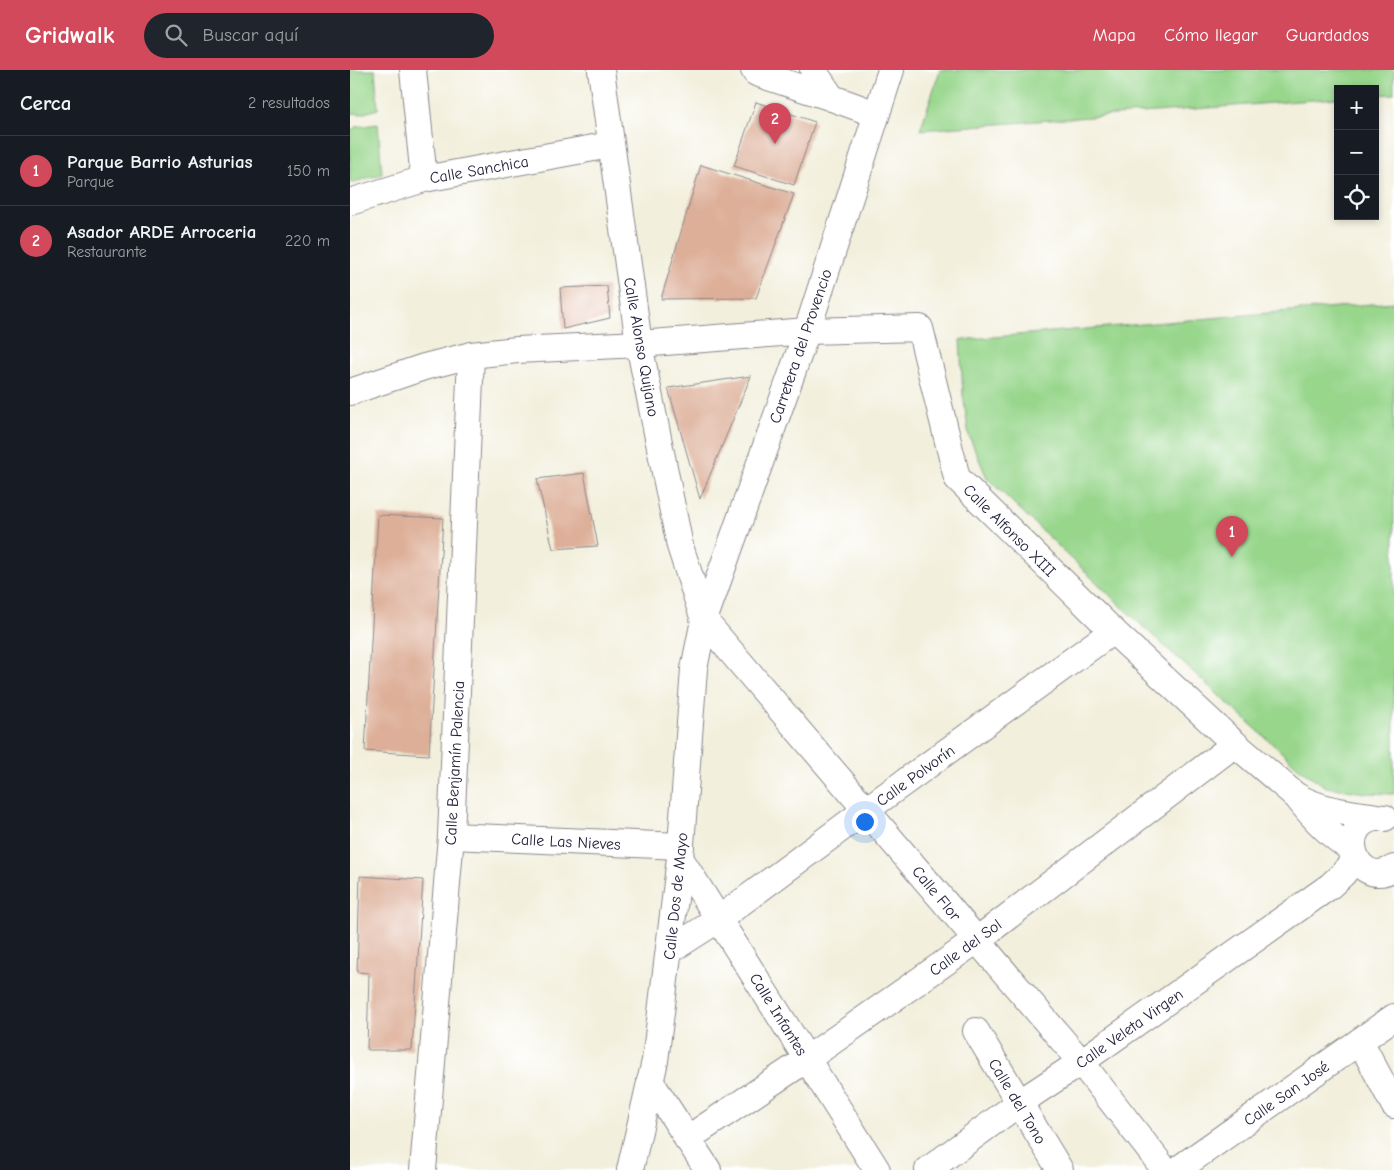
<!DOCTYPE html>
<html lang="es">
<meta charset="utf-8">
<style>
:root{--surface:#171b24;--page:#20242c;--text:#f1f3f6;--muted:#9ea1a6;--line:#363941;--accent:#d1495b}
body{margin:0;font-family:"Comic Neue",sans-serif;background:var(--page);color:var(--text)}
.controls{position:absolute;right:15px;top:15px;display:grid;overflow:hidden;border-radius:0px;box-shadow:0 2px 8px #0003}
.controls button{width:45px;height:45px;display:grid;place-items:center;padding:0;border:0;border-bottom:1px solid var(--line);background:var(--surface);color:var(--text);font:25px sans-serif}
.you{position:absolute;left:514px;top:751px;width:18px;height:18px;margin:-12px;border:4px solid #fff;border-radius:50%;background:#1a73e8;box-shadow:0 0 0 8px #1a73e833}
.badge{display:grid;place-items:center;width:32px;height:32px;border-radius:50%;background:var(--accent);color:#fff;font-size:16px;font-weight:700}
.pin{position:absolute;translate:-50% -41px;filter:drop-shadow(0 1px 2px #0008)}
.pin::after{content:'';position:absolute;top:26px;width:18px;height:15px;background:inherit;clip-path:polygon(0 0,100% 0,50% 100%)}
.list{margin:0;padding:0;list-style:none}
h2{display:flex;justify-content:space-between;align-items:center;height:65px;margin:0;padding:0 20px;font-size:21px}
h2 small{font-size:16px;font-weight:400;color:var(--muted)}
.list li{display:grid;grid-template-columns:32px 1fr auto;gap:15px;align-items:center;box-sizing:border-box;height:70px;padding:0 20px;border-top:1px solid var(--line)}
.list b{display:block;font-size:19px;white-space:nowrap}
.list p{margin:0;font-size:16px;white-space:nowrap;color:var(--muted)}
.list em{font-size:16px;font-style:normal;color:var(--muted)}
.icon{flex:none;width:28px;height:28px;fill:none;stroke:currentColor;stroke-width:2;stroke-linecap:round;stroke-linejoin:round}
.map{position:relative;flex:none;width:1044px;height:1100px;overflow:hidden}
header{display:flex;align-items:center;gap:30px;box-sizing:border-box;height:70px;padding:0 25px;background:var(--accent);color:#fff}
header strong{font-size:24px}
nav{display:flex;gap:28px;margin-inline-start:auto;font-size:18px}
.search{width:350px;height:45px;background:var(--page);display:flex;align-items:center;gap:12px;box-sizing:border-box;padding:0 18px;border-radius:28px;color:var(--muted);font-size:19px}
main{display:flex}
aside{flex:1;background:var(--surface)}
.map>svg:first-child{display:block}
.green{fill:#97d68b;stroke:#5c7c63}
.building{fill:#ddaf98}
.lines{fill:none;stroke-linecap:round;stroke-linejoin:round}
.minor-casing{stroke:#8a888c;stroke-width:28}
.minor{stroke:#fff;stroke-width:26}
.labels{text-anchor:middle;stroke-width:4;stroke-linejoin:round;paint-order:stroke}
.street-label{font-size:16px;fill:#22223b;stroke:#fff}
</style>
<header>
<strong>Gridwalk</strong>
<div class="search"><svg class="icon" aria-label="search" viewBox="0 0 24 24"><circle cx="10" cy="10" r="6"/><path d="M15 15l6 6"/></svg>Buscar aquí</div>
<nav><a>Mapa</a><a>Cómo llegar</a><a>Guardados</a></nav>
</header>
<main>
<aside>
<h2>Cerca<small>2 resultados</small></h2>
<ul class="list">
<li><span class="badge">1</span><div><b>Parque Barrio Asturias</b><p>Parque</p></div><em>150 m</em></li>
<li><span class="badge">2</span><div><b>Asador ARDE Arroceria</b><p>Restaurante</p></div><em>220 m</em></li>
</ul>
</aside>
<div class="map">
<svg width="1044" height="1100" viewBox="0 0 1044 1100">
<rect width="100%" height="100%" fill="#fff"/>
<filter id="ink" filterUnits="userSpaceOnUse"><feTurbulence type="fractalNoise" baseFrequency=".02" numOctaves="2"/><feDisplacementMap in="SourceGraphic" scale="10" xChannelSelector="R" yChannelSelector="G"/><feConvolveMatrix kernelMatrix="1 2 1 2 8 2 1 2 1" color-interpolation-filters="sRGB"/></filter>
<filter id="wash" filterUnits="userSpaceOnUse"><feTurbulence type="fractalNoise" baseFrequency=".0096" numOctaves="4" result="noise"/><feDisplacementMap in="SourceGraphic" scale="20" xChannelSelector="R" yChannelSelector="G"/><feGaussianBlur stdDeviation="1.12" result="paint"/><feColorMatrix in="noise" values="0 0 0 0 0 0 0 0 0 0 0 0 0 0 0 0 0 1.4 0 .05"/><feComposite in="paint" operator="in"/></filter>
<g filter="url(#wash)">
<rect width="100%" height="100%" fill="#f2efdc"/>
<g class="green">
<path d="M0,0H25L28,39L11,44L0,43Z"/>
<path d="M590,0H1044V24L1025,25V19H988V28L570,60Z"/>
<path d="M28,54L32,104L0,113V62L6,57Z"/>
<path d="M1044,232V724L1016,723L976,717L950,699L788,552L637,408L619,366L613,325L610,270Z"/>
</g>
<g id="blocks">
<g class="building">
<path d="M406,32L465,52L444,115L384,96Z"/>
<path d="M351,95L444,124L406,228L311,229Z"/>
<path d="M257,216L260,248L213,259L210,218Z"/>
<path d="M401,306L350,429L318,318Z"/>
<path d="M234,403L248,476L203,479L187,409Z"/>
<path d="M28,445L93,448L79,685L15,681Z"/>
<path d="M10,806L73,810L62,980H17L19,903L7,902Z"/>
</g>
</g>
</g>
<g filter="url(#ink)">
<use href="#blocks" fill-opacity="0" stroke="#8a888c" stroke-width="1"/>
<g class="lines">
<g class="minor-casing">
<g id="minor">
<path d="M63,0L74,109"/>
<path d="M251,0L289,274L330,476L354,550L731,992L815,1100"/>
<path d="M404,0L406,3L482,28"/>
<path d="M463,0L482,28L526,44"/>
<path d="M0,132L74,109L260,75"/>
<path d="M0,322L74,297L121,285L167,280L289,274L457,261L570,258L607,408L763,561L885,674L945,725C969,740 1000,743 1027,747"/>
<path d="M947,727C963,748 980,766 1003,780"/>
<path d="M1035,748C982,744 1002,823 1044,798"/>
<path d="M101,766L331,776"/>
<path d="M330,788L527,1100"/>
<path d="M319,881L369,849L516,740L763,561"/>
<path d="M626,961L710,1100"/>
<path d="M1010,971L1044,1035"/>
<path d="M300,1011L358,1100"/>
<path d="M337,1069L457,989L627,870L885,674"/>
<path d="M73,1100L101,766L121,285"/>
<path d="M280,1100L305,991L330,788L344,599L354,550L457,261L541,0"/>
<path d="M578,1100L669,1033L731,992L980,816L993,804L1005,789"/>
<path d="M827,1100L1044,947"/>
</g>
</g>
<use href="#minor" class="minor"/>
</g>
</g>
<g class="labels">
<g class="street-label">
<text transform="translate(129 99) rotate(-10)" y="6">Calle Sanchica</text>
<text transform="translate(450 276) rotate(-71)" y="6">Carretera del Provencio</text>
<text transform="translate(292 277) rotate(80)" y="6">Calle Alonso Quijano</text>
<text transform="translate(660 460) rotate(45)" y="6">Calle Alfonso XIII</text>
<text transform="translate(104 693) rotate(-87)" y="6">Calle Benjamín Palencia</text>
<text transform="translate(565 705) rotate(-36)" y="6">Calle Polvorín</text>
<text transform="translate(216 771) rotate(3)" y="6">Calle Las Nieves</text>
<text transform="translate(587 823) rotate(50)" y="6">Calle Flor</text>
<text transform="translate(325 826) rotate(-84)" y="6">Calle Dos de Mayo</text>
<text transform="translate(615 877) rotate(-36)" y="6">Calle del Sol</text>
<text transform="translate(429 944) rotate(58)" y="6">Calle Infantes</text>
<text transform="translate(779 958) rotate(-35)" y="6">Calle Veleta Virgen</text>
<text transform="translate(936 1023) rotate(-35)" y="6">Calle San José</text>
<text transform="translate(668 1031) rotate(59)" y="6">Calle del Tono</text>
</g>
</g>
</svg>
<div class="controls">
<button>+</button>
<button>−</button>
<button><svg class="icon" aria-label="locate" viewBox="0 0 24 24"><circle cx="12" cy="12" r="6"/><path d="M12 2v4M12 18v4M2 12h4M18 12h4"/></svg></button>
</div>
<div class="you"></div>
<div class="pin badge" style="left:882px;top:487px">1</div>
<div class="pin badge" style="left:425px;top:74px">2</div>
</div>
</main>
